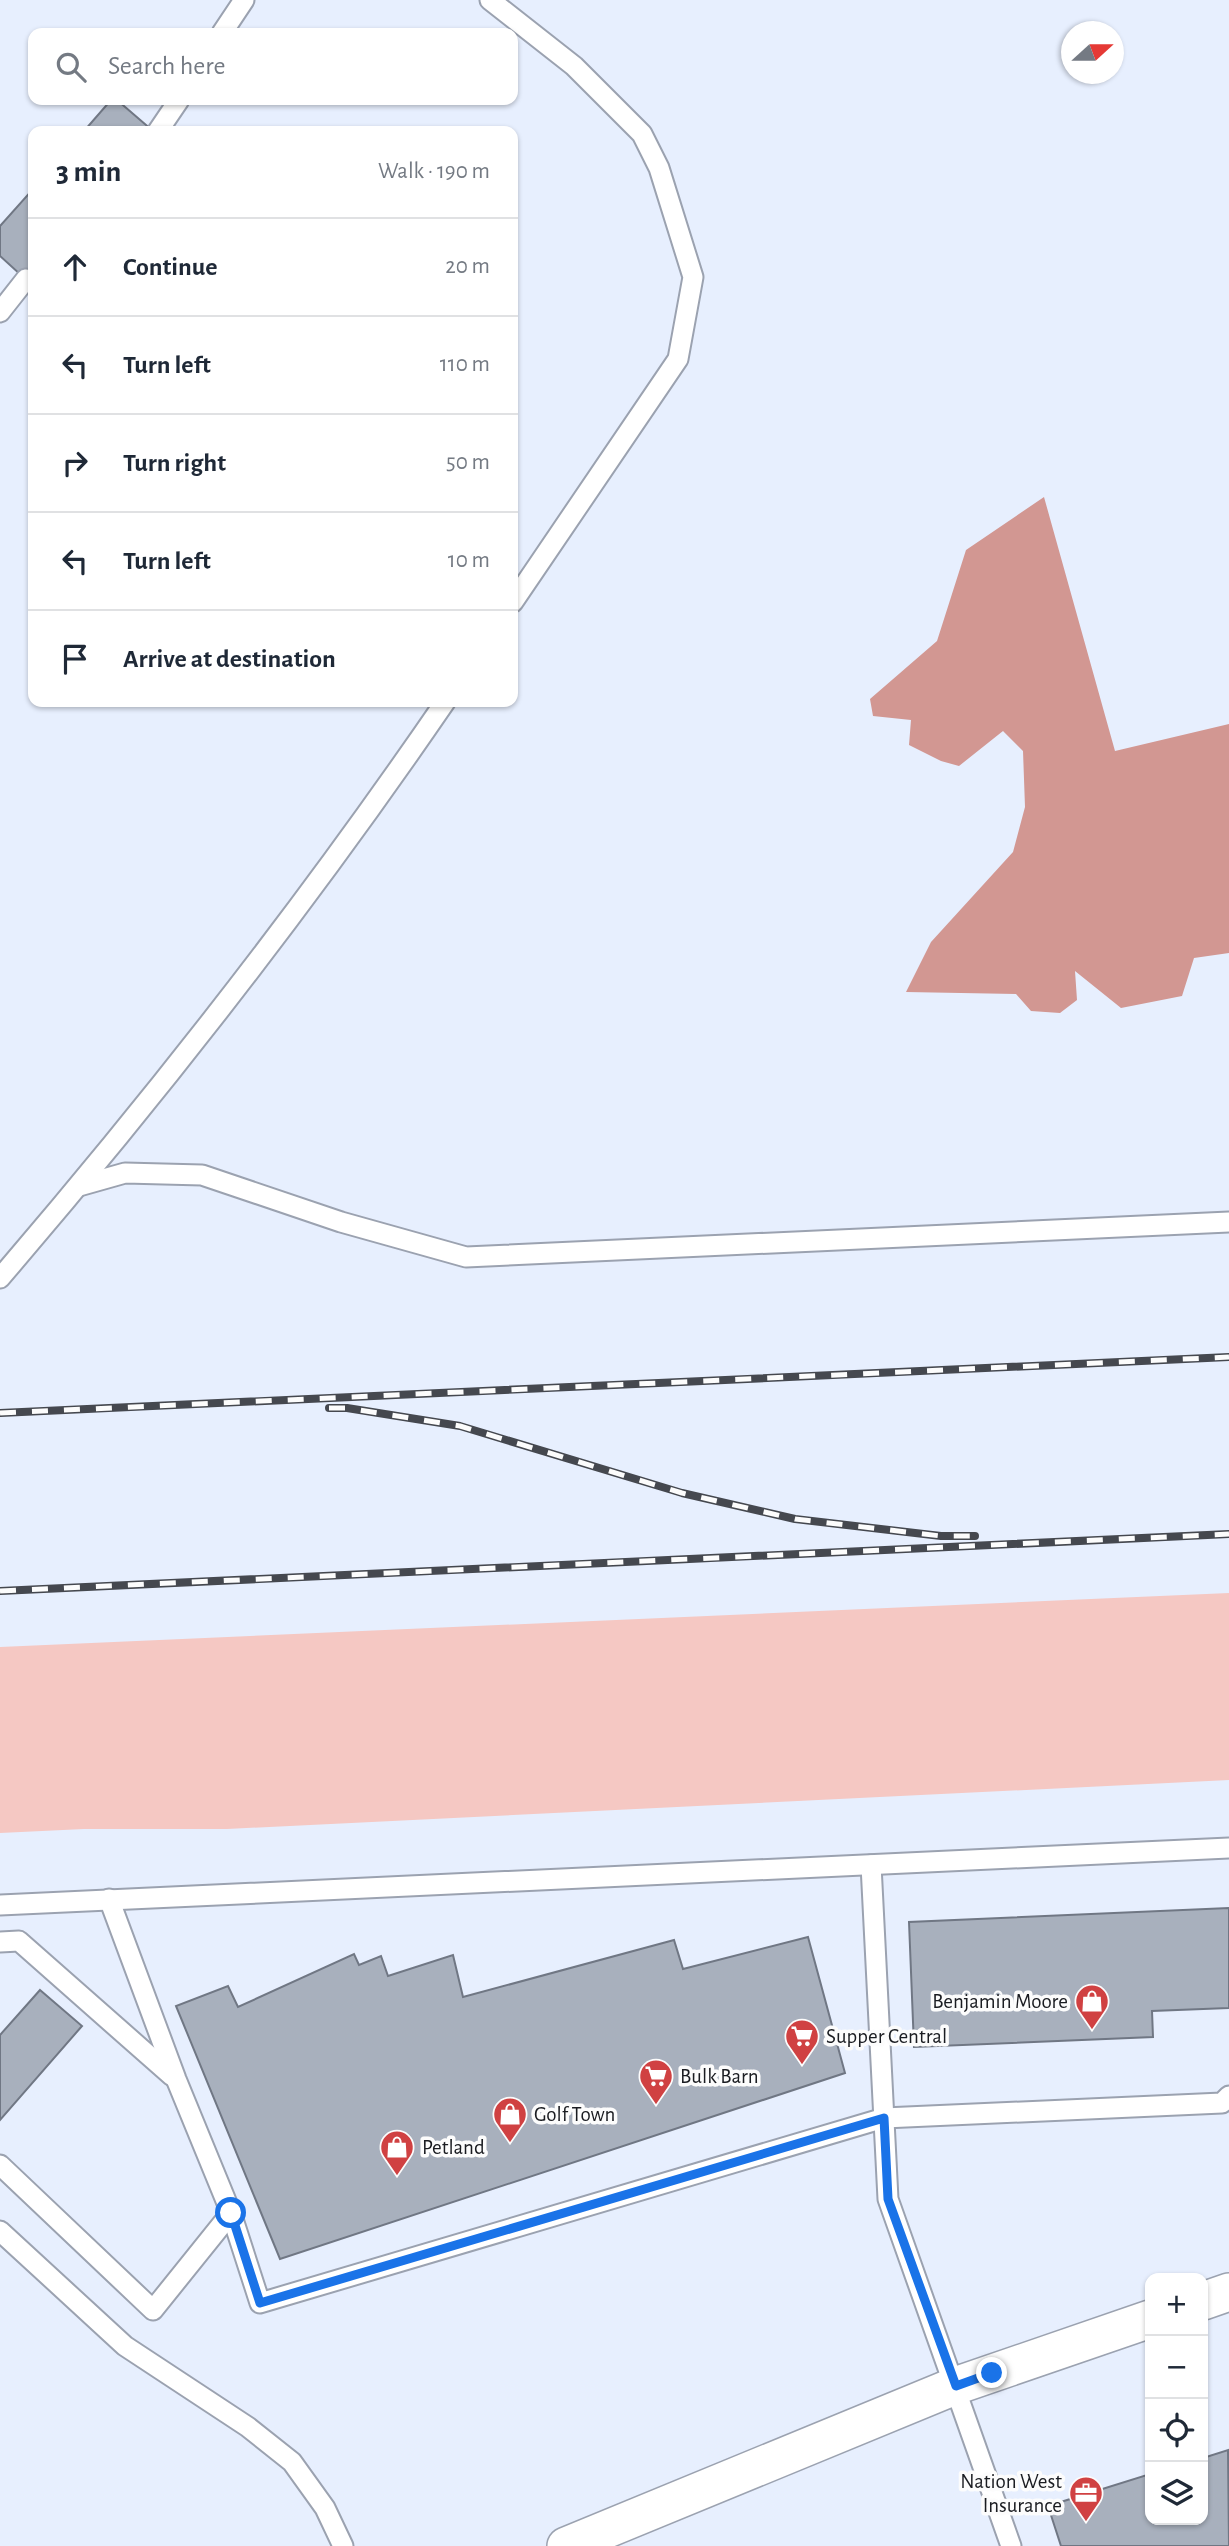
<!DOCTYPE html>
<meta charset="utf-8">
<style>
:root{--surface:#fff;--page:#f6f6f7;--text:#1f2937;--muted:#747a83;--line:#e0e1e3}
body{margin:0;font-family:"Alegreya Sans",sans-serif;background:var(--page);color:var(--text)}
.controls{position:absolute;right:21px;bottom:21px;display:grid;overflow:hidden;border-radius:14px;box-shadow:0 2px 5px #0004}
.controls button{width:63px;height:63px;display:grid;place-items:center;padding:0;border:0;border-bottom:2px solid var(--line);background:var(--surface);color:var(--text);font:35px sans-serif}
.compass{position:absolute;left:1061px;top:21px;width:63px;height:63px;border-radius:50%;background:var(--surface);box-shadow:0 2px 5px #0004;rotate:69deg}
.stop{position:absolute;width:21px;height:21px;margin:-16px;border:5px solid #1a73e8;border-radius:50%;background:#fff}
.stop.end{background:#1a73e8;border-color:#fff;box-shadow:0 2px 7px #0008}
.list{margin:0;padding:0;list-style:none}
h2{display:flex;justify-content:space-between;align-items:center;height:91px;margin:0;padding:0 28px;font-size:30px}
h2 small{font-size:23px;font-weight:400;color:var(--muted)}
.list li{display:grid;grid-template-columns:46px 1fr auto;gap:21px;align-items:center;box-sizing:border-box;height:98px;padding:0 28px;border-top:2px solid var(--line)}
.list b{display:block;font-size:26px;white-space:nowrap}
.list em{font-size:23px;font-style:normal;color:var(--muted)}
.icon{flex:none;width:38px;height:38px;fill:none;stroke:currentColor;stroke-width:2;stroke-linecap:round;stroke-linejoin:round}
.map{position:relative;flex:none;width:1229px;height:2546px;overflow:hidden}
.search{position:absolute;background:var(--surface);box-shadow:0 2px 5px #0004;left:28px;top:28px;width:490px;height:77px;display:flex;align-items:center;gap:18px;box-sizing:border-box;padding:0 24px;border-radius:14px;color:var(--muted);font-size:26px}
.panel{position:absolute;background:var(--surface);box-shadow:0 2px 5px #0004;left:28px;top:126px;width:490px;height:581px;border-radius:14px}
.map>svg:first-child{display:block}
.green{fill:#f5c8c3}
.forest{fill:#d29792}
.building{fill:#a8b0bd;stroke:#707784;stroke-width:2}
.lines{fill:none;stroke-linecap:round;stroke-linejoin:round}
.lane-casing{stroke:#9ba2b0;stroke-width:23}
.street-casing{stroke:#9ba2b0;stroke-width:40}
.lane{stroke:#fff;stroke-width:19}
.street{stroke:#fff;stroke-width:37}
.rail-casing{stroke:#45484f;stroke-width:8}
.rail{stroke:#fcfcfc;stroke-width:5;stroke-dasharray:16;stroke-linecap:butt}
.route{stroke:#1a73e8;stroke-width:9}
.labels{text-anchor:middle;stroke-width:7;stroke-linejoin:round;paint-order:stroke}
.poi-label{font-size:21px;fill:#1a1c21;stroke:#fcfcfc;text-anchor:start}
</style>
<div class="map">
<svg width="1229" height="2546" viewBox="0 0 1229 2546">
<rect width="100%" height="100%" fill="#e7effe"/>
<path class="green" d="M1229,1593V1780L227,1829H84L0,1833V1647Z"/>
<path class="forest" d="M1044,497L1115,751L1229,724V953L1194,958L1182,996L1121,1008L1075,971L1077,1000L1060,1013L1031,1011L1016,994L906,992L931,942L1013,852L1025,807L1023,751L1003,731L959,766L941,761L909,745L911,720L873,716L870,699L937,641L966,550Z"/>
<g class="building">
<path d="M111,100H117L153,131H84Z"/>
<path d="M33,189V286L0,256V226Z"/>
<path d="M1229,1908V2008L1152,2011L1153,2037L914,2047L909,1922Z"/>
<path d="M808,1937L845,2073L280,2259L176,2006L228,1986L238,2007L354,1954L359,1965L381,1956L388,1976L453,1955L463,1997L674,1940L683,1969Z"/>
<path d="M40,1990L82,2026L0,2120V2035Z"/>
<path d="M1228,2450L1229,2546H1061L1048,2506L1150,2474V2520H1203V2458Z"/>
</g>
<g class="lines">
<g class="lane-casing">
<g id="lane">
<path d="M490,0L574,66L642,134L659,168L693,277L678,359L513,602"/>
<path d="M222,33L244,0"/>
<path d="M158,131L179,100"/>
<path d="M0,312L26,279"/>
<path d="M79,1186L125,1173L202,1175L341,1222L466,1257L1229,1222"/>
<path d="M0,1278C158,1094 308,902 445,702"/>
<path d="M871,1865L888,2199L1011,2546"/>
<path d="M109,1899L176,2079L231,2213L260,2303L884,2118L1222,2103L1229,2096"/>
<path d="M0,1905L1229,1848"/>
<path d="M0,1942L19,1941L172,2076"/>
<path d="M0,2165L153,2310L231,2213"/>
<path d="M0,2231L125,2346L248,2427L292,2462L325,2508L343,2546"/>
</g>
</g>
<g class="street-casing">
<g id="street">
<path d="M1203,2301L1229,2292"/>
<path d="M566,2546L955,2386L1150,2319"/>
</g>
</g>
<use href="#lane" class="lane"/>
<use href="#street" class="street"/>
<g class="rail-casing">
<g id="rail">
<path d="M329,1408H347L460,1426L682,1493L795,1519L941,1536H975"/>
<path d="M0,1413L1229,1357"/>
<path d="M0,1591L1229,1534"/>
</g>
</g>
<use href="#rail" class="rail"/>
</g>
<g class="lines">
<path class="route" d="M231,2213L260,2303L884,2118L888,2199L956,2386L992,2373"/>
</g>
<defs>
<g id="shop-pin" transform="scale(1.75)"><path d="M0 17L-7.5 6A9.5 9.5 0 1 1 7.5 6Z" fill="#d04142" stroke="#fcfcfc"/><path d="M-5-2.5h2.3a2.7 3.5 0 0 1 5.4 0H5L5.5 6h-11ZM-1.5-2.5h3a1.5 2.3 0 0 0-3 0Z" fill="#fff"/></g>
<g id="supermarket-pin" transform="scale(1.75)"><path d="M0 17L-7.5 6A9.5 9.5 0 1 1 7.5 6Z" fill="#d04142" stroke="#fcfcfc"/><path d="M-6-5.5h2.5l.6 2H6L4.5 2H-2.5L-4.4-4H-6ZM-1.5 3.2a1.3 1.3 0 1 0 .1 0ZM3 3.2a1.3 1.3 0 1 0 .1 0Z" fill="#fff"/></g>
<g id="office-pin" transform="scale(1.75)"><path d="M0 17L-7.5 6A9.5 9.5 0 1 1 7.5 6Z" fill="#d04142" stroke="#fcfcfc"/><path d="M-6-3h4V-5.5h4V-3h4V5H-6ZM-1-4.5V-3h2v-1.5ZM-6 0V1H6V0Z" fill="#fff"/></g>
</defs>
<g fill-rule="evenodd">
<use href="#shop-pin" x="1092" y="2001"/>
<use href="#supermarket-pin" x="802" y="2036"/>
<use href="#supermarket-pin" x="656" y="2076"/>
<use href="#shop-pin" x="510" y="2114"/>
<use href="#shop-pin" x="397" y="2147"/>
<use href="#office-pin" x="1086" y="2493"/>
</g>
<g class="labels">
<g class="poi-label">
<text x="1068" y="2008" text-anchor="end">Benjamin Moore</text>
<text x="826" y="2043">Supper Central</text>
<text x="680" y="2083">Bulk Barn</text>
<text x="534" y="2121">Golf Town</text>
<text x="422" y="2154">Petland</text>
<text x="1062" y="2488" text-anchor="end">Nation West<tspan x="1062" dy="24">Insurance</tspan></text>
</g>
</g>
</svg>
<div class="controls">
<button>+</button>
<button>−</button>
<button><svg class="icon" aria-label="locate" viewBox="0 0 24 24"><circle cx="12" cy="12" r="6"/><path d="M12 2v4M12 18v4M2 12h4M18 12h4"/></svg></button>
<button><svg class="icon" aria-label="layers" viewBox="0 0 24 24"><path d="M12 4l9 5-9 5-9-5zM3 14l9 5 9-5"/></svg></button>
</div>
<svg class="compass" viewBox="-18 -18 36 36"><path d="M0-13l5 13h-10z" fill="#e53935"/><path d="M0 13l5-13h-10z" fill="#747a83"/></svg>
<div class="stop" style="left:231px;top:2213px"></div>
<div class="stop end" style="left:992px;top:2373px"></div>
<div class="search"><svg class="icon" aria-label="search" viewBox="0 0 24 24"><circle cx="10" cy="10" r="6"/><path d="M15 15l6 6"/></svg>Search here</div>
<section class="panel">
<h2>3 min<small>Walk · 190 m</small></h2>
<ul class="list">
<li><svg class="icon" aria-label="ahead" viewBox="0 0 24 24"><path d="M12 20V5M6 11l6-6 6 6"/></svg><div><b>Continue</b></div><em>20 m</em></li>
<li><svg class="icon" aria-label="left" viewBox="0 0 24 24"><path d="M17 20v-9H6M10 6l-5 5 5 5"/></svg><div><b>Turn left</b></div><em>110 m</em></li>
<li><svg class="icon" aria-label="right" viewBox="0 0 24 24"><path d="M7 20v-9h11M14 6l5 5-5 5"/></svg><div><b>Turn right</b></div><em>50 m</em></li>
<li><svg class="icon" aria-label="left" viewBox="0 0 24 24"><path d="M17 20v-9H6M10 6l-5 5 5 5"/></svg><div><b>Turn left</b></div><em>10 m</em></li>
<li><svg class="icon" aria-label="arrive" viewBox="0 0 24 24"><path d="M6 21V4h12l-3 4 3 4H6"/></svg><div><b>Arrive at destination</b></div></li>
</ul>
</section>
</div>
